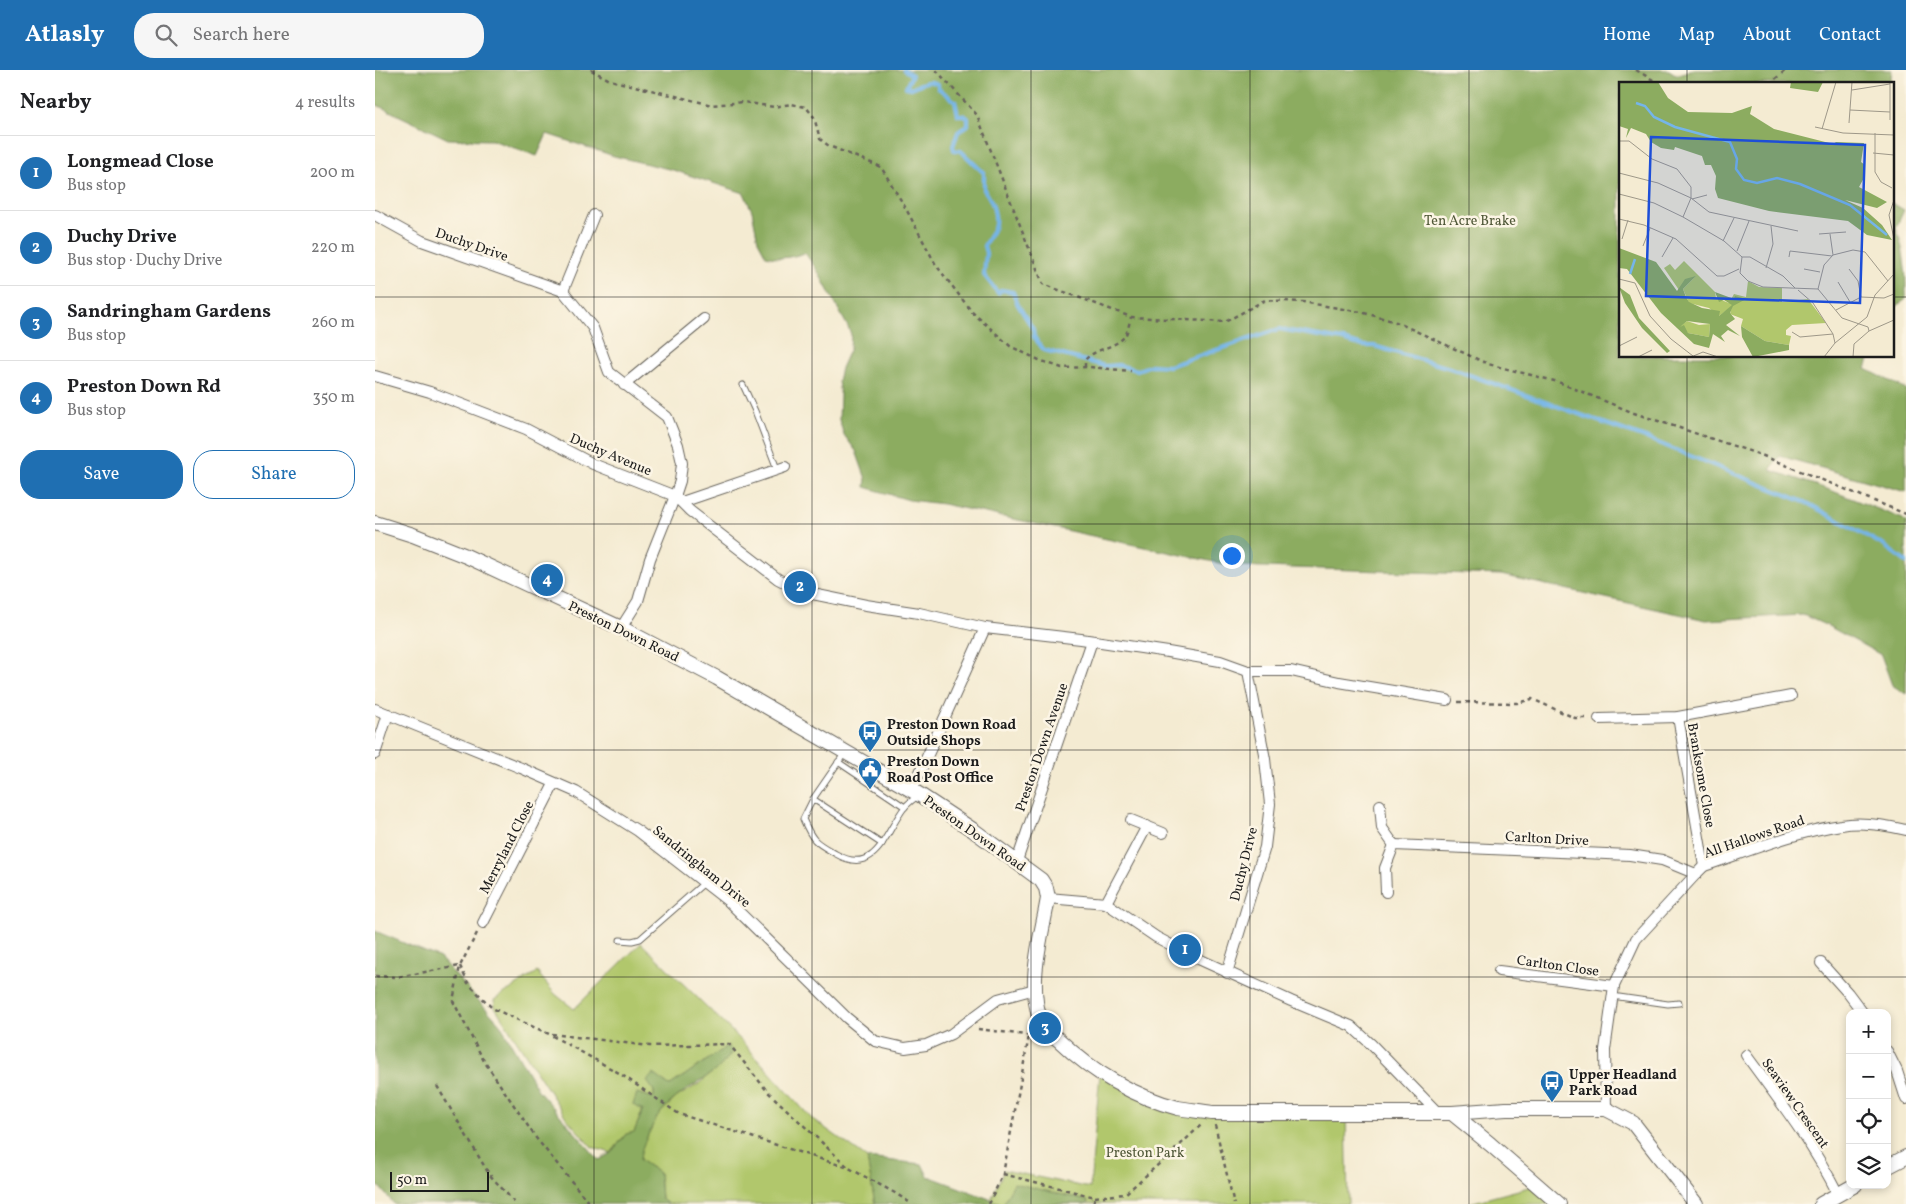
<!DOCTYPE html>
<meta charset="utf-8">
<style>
:root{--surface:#fff;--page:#f6f6f6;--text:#202124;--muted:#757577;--line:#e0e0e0;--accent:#1f6fb2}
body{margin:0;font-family:Vollkorn,serif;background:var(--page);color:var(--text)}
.controls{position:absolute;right:15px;bottom:15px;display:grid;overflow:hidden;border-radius:10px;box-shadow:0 2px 8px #0003}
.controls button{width:45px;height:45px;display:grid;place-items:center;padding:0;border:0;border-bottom:1px solid var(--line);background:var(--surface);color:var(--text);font:25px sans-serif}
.scale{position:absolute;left:15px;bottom:12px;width:99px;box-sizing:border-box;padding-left:5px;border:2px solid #1c1c1c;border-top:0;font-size:14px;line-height:18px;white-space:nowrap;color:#1c1c1c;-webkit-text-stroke:4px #fcf5e5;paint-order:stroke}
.you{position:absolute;left:856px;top:485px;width:18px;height:18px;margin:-12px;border:4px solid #fff;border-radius:50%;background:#1a73e8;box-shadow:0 0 0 8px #1a73e833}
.badge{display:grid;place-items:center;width:32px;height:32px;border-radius:50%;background:var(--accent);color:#fff;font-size:16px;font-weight:700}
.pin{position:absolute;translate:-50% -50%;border:2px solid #fff;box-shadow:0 1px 5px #0006}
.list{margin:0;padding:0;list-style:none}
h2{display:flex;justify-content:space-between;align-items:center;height:65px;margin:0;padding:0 20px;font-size:21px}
h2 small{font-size:16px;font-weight:400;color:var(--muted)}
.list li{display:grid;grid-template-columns:32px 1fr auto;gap:15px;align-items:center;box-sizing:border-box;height:75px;padding:0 20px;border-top:1px solid var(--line)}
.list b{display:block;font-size:19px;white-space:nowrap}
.list p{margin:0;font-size:16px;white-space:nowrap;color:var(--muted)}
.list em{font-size:16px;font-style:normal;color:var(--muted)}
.actions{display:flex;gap:10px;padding:15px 20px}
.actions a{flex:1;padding:11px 0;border:1px solid var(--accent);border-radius:20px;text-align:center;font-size:18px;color:var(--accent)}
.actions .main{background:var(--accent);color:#fff}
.icon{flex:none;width:28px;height:28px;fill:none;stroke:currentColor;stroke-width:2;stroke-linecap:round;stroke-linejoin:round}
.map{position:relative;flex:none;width:1531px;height:1134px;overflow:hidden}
header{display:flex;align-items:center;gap:30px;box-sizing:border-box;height:70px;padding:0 25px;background:var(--accent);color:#fff}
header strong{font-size:24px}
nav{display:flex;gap:28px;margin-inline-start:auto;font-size:18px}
.search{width:350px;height:45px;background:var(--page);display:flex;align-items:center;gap:12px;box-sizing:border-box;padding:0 18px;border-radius:20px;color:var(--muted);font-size:19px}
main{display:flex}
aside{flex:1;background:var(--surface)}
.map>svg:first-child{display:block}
.green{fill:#b1c76c;stroke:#667244}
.forest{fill:#8cac60;stroke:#54643e}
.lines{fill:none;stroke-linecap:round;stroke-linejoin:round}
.stream{stroke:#75b5e9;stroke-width:4}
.lane-casing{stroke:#68645c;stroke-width:7}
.street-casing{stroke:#68645c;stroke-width:12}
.secondary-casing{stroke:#68645c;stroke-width:16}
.path{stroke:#68645c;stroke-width:2.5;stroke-dasharray:4 4;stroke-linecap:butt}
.lane{stroke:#fff;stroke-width:5}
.street{stroke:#fff;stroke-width:10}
.secondary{stroke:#fff;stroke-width:14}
.grid{fill:none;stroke:#1c1c1c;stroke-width:1;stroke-opacity:0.55}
.labels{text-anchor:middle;stroke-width:5;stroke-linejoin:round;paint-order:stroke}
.park-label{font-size:14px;fill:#505838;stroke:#fcf5e5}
.street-label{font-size:14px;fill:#1c1c1c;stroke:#fcf5e5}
.poi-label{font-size:14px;font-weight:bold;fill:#1c1c1c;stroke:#fcf5e5;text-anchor:start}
.inset-river{fill:none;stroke:#75b5e9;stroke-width:2.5}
.inset-road{fill:none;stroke:#9e9889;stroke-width:1}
.view{fill:#1d4ed8;fill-opacity:0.15;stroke:#1d4ed8;stroke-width:2.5}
.inset-edge{fill:none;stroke:#1c1c1c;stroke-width:2.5}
</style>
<header>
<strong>Atlasly</strong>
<div class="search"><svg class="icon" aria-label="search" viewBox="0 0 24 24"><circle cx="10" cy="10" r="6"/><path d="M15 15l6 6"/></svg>Search here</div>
<nav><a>Home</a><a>Map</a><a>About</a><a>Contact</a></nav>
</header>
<main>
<aside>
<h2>Nearby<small>4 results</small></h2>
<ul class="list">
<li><span class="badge">1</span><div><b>Longmead Close</b><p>Bus stop</p></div><em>200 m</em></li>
<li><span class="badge">2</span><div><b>Duchy Drive</b><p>Bus stop · Duchy Drive</p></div><em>220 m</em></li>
<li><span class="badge">3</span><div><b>Sandringham Gardens</b><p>Bus stop</p></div><em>260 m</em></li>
<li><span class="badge">4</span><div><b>Preston Down Rd</b><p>Bus stop</p></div><em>350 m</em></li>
</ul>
<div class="actions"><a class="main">Save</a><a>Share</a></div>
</aside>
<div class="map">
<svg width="1531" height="1134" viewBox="0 0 1531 1134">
<rect width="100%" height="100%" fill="#fcf5e5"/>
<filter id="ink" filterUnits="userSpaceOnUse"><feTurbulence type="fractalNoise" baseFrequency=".02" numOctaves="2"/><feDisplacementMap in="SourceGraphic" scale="10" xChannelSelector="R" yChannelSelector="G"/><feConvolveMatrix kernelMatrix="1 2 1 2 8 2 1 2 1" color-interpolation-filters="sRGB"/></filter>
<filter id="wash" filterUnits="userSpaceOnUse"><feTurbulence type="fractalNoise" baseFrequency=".0096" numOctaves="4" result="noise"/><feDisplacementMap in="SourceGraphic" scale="20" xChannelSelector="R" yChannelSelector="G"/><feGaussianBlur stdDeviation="1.12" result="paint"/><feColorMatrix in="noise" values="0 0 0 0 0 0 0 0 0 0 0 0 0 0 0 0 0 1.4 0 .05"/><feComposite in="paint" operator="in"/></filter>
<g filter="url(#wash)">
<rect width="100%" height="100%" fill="#f4ebd2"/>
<g class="green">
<path d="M266,873L362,966L436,1048L492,1088L500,1134H293L286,1129L284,1103L265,1090L266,1078L282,1046L302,1027L327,1012L353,976L294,1016L289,1012L279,1021V1029L268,1039L259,1063L251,1064L236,1083L217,1077L192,1049L120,937L119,930L162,902L180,924L199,939Z"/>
<path d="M725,1003L804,1038L971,1043L973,1134H614L629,1100L715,1118Z"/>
<path d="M1162,1115L1184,1134H1091Z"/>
</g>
<g class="forest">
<path d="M0,0H1294L1302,5L1315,0H1517L1515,14H1245V286H1495L1491,299L1531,319V422L1405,386L1395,400L1455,420L1528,449L1531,452V624L1517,615L1506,585L1455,557L1428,545L1331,550L1126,505L858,496L568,434L534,430L490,417L491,409L481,381L469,365L464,350L465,325L463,311L466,298L475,278L476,264L473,257L442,200L430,183C417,187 405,190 391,186L383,171L377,141L369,123L298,100L239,86L172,64L162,86L117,70L73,69L0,34Z"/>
<path d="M1517,133L1529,140L1521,158C1530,180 1531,206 1531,229L1517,240Z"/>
<path d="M0,861L65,888L125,954L163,1020L224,1090L236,1083L251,1064L259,1062L268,1040L258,1035L262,1023L279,1028V1021L272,1011L278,1004L294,1016L353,976L357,982C343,1005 320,1011 301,1028C289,1037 281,1047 275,1061C270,1071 266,1078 265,1090L284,1103L286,1129L293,1134H19L0,1112Z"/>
<path d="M492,1088L547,1094L553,1106L628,1134L639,1113L713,1131L712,1134H500Z"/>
</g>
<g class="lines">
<path class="stream" d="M529,0L537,5L531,17L536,18C545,15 553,8 563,14V18L580,31L583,45H589L593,48V55L583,62L578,76L579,80L586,81L609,103V120C617,129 623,147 619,158C616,164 612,170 609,176L611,183L609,205L623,223L627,220L638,222L643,235L658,259L659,267L669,280L730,296L743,295L763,300L776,295L794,296L904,259L968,270L988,276H999L1075,298L1276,370L1434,434L1508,475L1531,492"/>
</g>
</g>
<g filter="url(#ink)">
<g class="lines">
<g class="lane-casing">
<g id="lane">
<path d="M368,315L380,341L402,399"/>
<path d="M469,684L438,729L428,749C438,772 440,772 461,784C501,807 510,763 529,738C533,733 539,729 544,725"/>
<path d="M463,692L530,737"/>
<path d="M438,729L507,774"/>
<path d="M245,870L257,871L265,869L329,813"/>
<path d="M1237,926L1293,934L1304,933"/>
</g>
</g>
<g class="street-casing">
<g id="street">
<path d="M0,145L47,171L188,221L218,258L234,302L292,347L303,375L307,393L305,411L300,426L315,441L403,509L428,522L491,535L544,543L610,558L706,569L793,582L845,591L873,601H916L964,612L1072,630"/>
<path d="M188,221L219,145"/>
<path d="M0,306L55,322L151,359L218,394L300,426L275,489L263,531L246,558"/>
<path d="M249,315L329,249"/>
<path d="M307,432L410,397"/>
<path d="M0,639L146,698L201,722L263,761L353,831L472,948L500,971L530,978L551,975L576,964L623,929L660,919"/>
<path d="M1303,647L1329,796"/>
<path d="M1224,649L1303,647L1416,626"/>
<path d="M0,684L13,644"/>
<path d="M537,720L610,558"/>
<path d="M1005,735L1007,758L1019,775"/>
<path d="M756,750L788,763"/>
<path d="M642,791L717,571"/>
<path d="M1011,822L1010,798L1019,775L1255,785L1287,790L1321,804"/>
<path d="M673,828L731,833L781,867L817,886L916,931L976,956L996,974L1063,1043"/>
<path d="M731,833L772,756"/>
<path d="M108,853L179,714"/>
<path d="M1446,893L1473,923L1488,943"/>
<path d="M1124,901L1239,916"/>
<path d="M852,903L890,777L895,734L890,689L873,601"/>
<path d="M1512,981L1522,1001L1531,1029"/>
<path d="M1371,985C1404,1030 1438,1074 1463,1124"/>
<path d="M1231,1039L1230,980L1239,916L1261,869L1321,804L1329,796C1374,781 1419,762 1466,755C1487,751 1510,755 1531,760"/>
</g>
</g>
<g class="secondary-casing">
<g id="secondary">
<path d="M0,453L38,465L91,486L246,558L342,608L545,725L598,760L666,810L671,818L673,828C667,865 652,911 665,949C669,959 677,964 685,971C717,1002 760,1027 803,1038C814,1040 826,1041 837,1043H1077L1131,1039H1231L1258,1053L1321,1134"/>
<path d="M1077,1043L1115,1074L1184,1134"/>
<path d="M1512,1097L1531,1087"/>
<path d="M1446,1134L1480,1115"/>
</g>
</g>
<g class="path">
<path d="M216,0L235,10L337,35L368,32L399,37L416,34L431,37L439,47L445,69L454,76L506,97L530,137L561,195L597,242L635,276L664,290L687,298L714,297L756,301"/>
<path d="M561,0L602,45L668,214L756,247L850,252L890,230L928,232L986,242L1021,252L1113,294L1183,312L1259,343L1386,385L1531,444"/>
<path d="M1261,0L1285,14"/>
<path d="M1394,14L1411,0"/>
<path d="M710,297V290C720,278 739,279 750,266C753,262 754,253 756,247"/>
<path d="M1083,632L1142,633L1157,629L1200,648H1213"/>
<path d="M102,863L85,896L78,931L109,991L161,1068L215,1134"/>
<path d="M85,896L93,913L117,938L174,964L244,1003L304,1044L474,1098L520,1123L537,1134"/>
<path d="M0,906L22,907L85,896"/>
<path d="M603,959L659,966"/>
<path d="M177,964L275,976L354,974L393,1022L473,1097"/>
<path d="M62,1016L114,1104L141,1134"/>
<path d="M840,1055L859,1134"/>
<path d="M628,1104L720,1127L718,1134"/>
<path d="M720,1127L750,1124L803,1077L826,1055"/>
<path d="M614,1134L628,1104L654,966"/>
</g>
<use href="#lane" class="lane"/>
<use href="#street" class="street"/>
<use href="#secondary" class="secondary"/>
</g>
</g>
<path class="grid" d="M219,0V1134M437,0V1134M656,0V1134M875,0V1134M1094,0V1134M1312,0V14M0,227H1245M1517,227H1531M1312,286V1134M0,454H1531M0,680H1531M0,907H1531"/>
<defs>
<g id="bus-pin" transform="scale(1.25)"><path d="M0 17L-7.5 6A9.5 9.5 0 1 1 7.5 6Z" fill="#1f6fb2" stroke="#fcf5e5"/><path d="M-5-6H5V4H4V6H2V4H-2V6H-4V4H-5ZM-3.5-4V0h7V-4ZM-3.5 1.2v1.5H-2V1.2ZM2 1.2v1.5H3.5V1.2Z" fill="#fff"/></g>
<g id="civic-pin" transform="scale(1.25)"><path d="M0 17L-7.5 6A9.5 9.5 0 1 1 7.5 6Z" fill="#1f6fb2" stroke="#fcf5e5"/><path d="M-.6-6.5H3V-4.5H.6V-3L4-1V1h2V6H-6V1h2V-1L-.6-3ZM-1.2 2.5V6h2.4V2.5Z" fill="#fff"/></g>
</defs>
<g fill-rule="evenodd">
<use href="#bus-pin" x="495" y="662"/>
<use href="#civic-pin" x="495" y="699"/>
<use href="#bus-pin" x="1177" y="1012"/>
</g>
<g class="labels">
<g class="park-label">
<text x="1095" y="155">Ten Acre Brake</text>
<text x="770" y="1087">Preston Park</text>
</g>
<g class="street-label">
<text transform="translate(97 174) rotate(19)" y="5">Duchy Drive</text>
<text transform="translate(236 384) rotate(23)" y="5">Duchy Avenue</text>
<text transform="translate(249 561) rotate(26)" y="5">Preston Down Road</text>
<text transform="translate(666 677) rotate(-71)" y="5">Preston Down Avenue</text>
<text transform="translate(1327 705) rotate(80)" y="5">Branksome Close</text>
<text transform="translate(600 763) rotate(35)" y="5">Preston Down Road</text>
<text transform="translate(1379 766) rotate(-19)" y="5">All Hallows Road</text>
<text transform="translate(1172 768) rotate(3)" y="5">Carlton Drive</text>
<text transform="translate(131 777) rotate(-63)" y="5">Merryland Close</text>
<text transform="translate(868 794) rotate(-76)" y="5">Duchy Drive</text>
<text transform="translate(327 796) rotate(39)" y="5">Sandringham Drive</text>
<text transform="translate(1183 895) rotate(8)" y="5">Carlton Close</text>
<text transform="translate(1421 1033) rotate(55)" y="5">Seaview Crescent</text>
</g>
<g class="poi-label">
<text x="512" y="659">Preston Down Road<tspan x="512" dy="16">Outside Shops</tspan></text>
<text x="512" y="696">Preston Down<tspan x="512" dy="16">Road Post Office</tspan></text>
<text x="1194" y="1009">Upper Headland<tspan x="1194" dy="16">Park Road</tspan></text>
</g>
</g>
<g transform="translate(1244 12)">
<rect width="275" height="275" fill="#f4ebd2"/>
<path d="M65,179L96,210L97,216L110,221L115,212L127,215L129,199L140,205L163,206V220L189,217L207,241L173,243L167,248V253L172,254L170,263L146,259L122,244L124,237L111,232L113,224L100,234L90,226L70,221L64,207L77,194L60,208L45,186L51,182L56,188ZM68,239L80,243L91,242L90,255L69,251L60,245Z" fill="#b1c76c"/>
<path d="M0,0H39L49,16L69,30L113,31L133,24L131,32L155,47L214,62L217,60L245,61L242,80L246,83V94L240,105L268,120L258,126L226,118L244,126L263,143L273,158L248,153L229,139L150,129L99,116L96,107L97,94L92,83H86L83,74L56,65L55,68L42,66L32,60L27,52L12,46L7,56L9,47L0,44ZM172,0H204L199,10L171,6ZM0,166L37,180L58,209L66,197L77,194L64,207L67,215L70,220L83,226L101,229L100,234L113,223L105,218L100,220L96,210L115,217L116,214L127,217L114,224L111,231L116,237L107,243L121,254L109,248L102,254L106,260L94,252L90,266L75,262L42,231L8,187L0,186ZM68,239L91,242L90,255L69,251L65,243L61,245ZM0,205L11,213L20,236L51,269L48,271L23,246L6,221ZM122,244L146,259L170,263V268L134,275L123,255Z" fill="#8cac60" fill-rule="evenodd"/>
<path class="inset-river" d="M17,21L26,24L35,35L56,45L111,60L118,77L117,87L125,98L138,101L158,96L181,102L231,123L268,153M11,192L16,177"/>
<path class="inset-road" d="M233,8L271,2M231,28L271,30M271,38V0M230,41L233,0M196,45L224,51L275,53M203,47L217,0M256,51V90L262,100L273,106M0,59H10L33,77L58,87L72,105V116L90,130L179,149M254,71L275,73M0,91L39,101L72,116L64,135M0,112L35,121L64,135L105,159L123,175H131L164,194L176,206M73,117L88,113M275,118L270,133L275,157M0,137L25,143L57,157L98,194H105L120,187M200,152L227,150M211,152L214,173M3,157L9,138M104,159L115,136M24,164L31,146M118,169L130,139M43,175L54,156M123,175L121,191L129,199L144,205L199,207L223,236L249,245L250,249M170,175L171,169L213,174M147,186L154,162L152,144M185,187L201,190M230,187L239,199L242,215M0,197L16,201L31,234L52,257L74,274M219,200L231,220M199,207L205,183L214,173L234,168L246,170L269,199M179,208L194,221L214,252L216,261L205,275M217,228L242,215L265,216L275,212M173,250L181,255L214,252M216,261L248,235L256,213L275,192M0,264L18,255M19,275L33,268M72,275L84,270L99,275M234,275L235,262L250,249L275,238"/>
<path class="view" d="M32,55L246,63L241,221L27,214Z"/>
<rect width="275" height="275" class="inset-edge"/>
</g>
</svg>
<div class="controls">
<button>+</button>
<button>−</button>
<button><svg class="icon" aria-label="locate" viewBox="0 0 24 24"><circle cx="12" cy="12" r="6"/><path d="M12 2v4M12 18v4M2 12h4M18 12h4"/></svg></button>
<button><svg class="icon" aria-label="layers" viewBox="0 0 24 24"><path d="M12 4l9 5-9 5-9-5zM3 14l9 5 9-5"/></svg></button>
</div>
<div class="scale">50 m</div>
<div class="you"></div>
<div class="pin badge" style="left:810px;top:880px">1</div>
<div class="pin badge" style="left:425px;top:517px">2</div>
<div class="pin badge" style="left:670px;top:958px">3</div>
<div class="pin badge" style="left:172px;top:510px">4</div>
</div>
</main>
